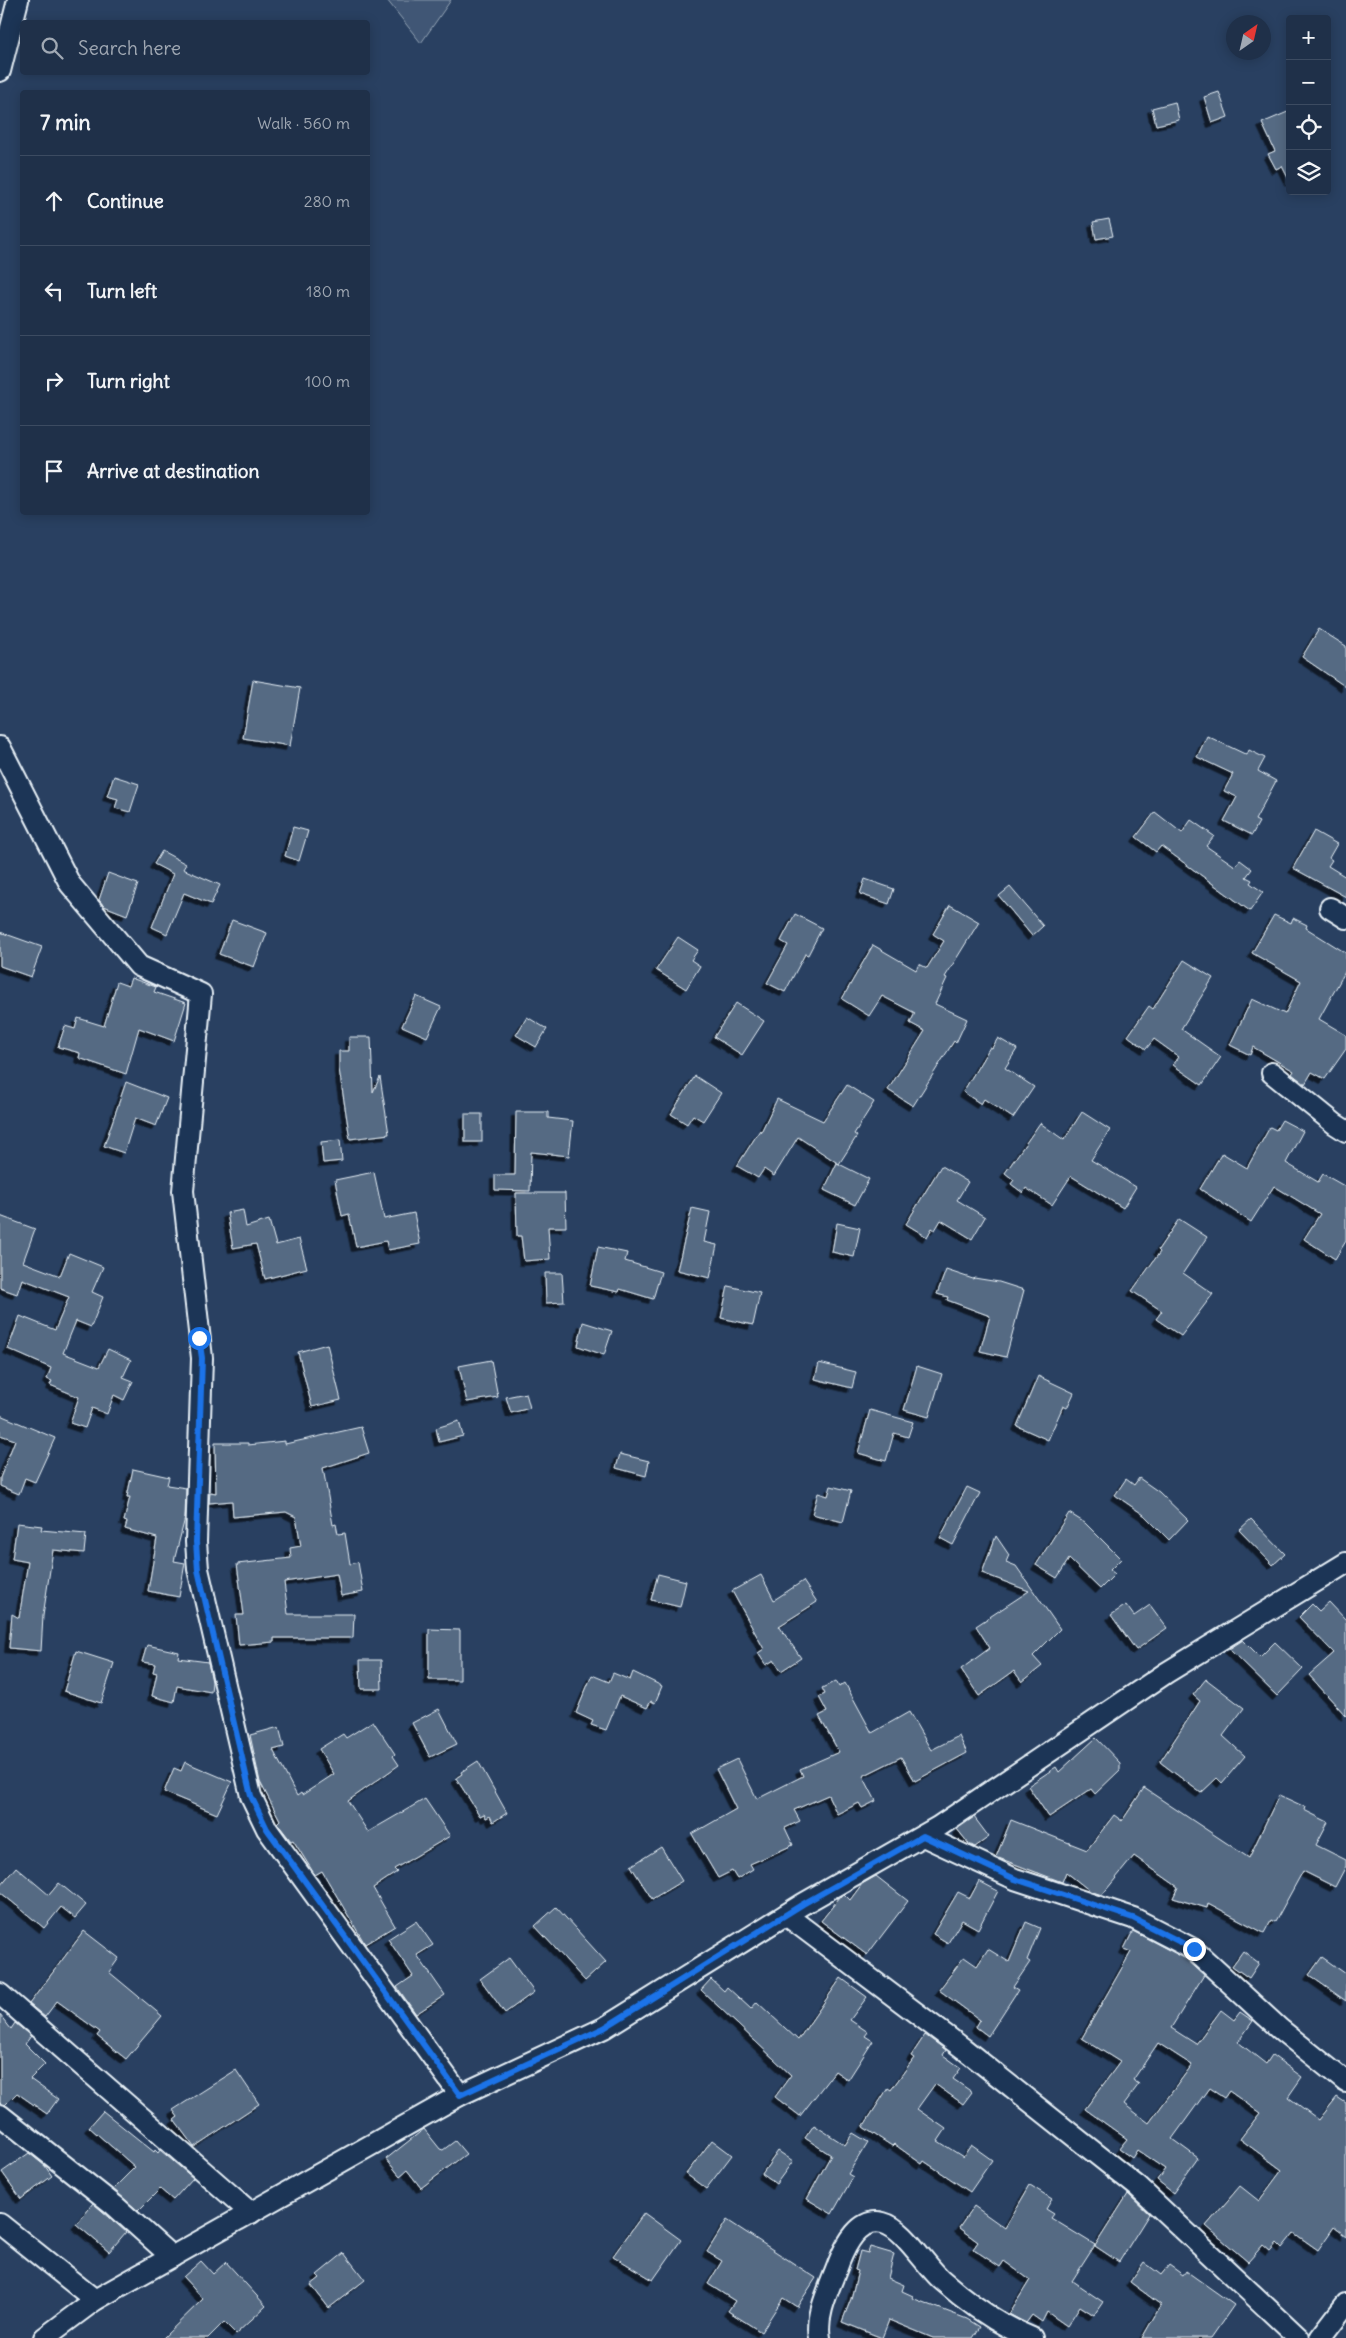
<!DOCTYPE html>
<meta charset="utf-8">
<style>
:root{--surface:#1f3049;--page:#273850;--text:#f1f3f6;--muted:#a1a9b4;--line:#3c4b61}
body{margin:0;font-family:Delius,sans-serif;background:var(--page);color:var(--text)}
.controls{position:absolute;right:15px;top:15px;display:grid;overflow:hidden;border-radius:5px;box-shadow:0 2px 12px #0003}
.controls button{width:45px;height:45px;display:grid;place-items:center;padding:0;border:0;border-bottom:1px solid var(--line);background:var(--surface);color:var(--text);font:25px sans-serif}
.compass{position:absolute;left:1226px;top:15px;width:45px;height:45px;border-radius:50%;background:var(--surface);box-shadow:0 2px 12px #0003;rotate:34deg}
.stop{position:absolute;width:15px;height:15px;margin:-11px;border:4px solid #1a73e8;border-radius:50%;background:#fff}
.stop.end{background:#1a73e8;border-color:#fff;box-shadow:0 1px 5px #0008}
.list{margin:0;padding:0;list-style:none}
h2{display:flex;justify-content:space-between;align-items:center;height:65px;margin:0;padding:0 20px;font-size:21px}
h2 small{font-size:16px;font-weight:400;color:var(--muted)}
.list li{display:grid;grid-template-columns:32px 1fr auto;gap:15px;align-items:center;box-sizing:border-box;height:90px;padding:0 20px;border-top:1px solid var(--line)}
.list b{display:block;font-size:19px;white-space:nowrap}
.list em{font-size:16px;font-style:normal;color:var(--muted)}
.icon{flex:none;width:28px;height:28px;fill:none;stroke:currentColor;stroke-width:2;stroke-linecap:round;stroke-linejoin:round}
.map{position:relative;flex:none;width:1346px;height:2338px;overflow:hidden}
.search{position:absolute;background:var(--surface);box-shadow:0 2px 12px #0003;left:20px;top:20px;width:350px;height:55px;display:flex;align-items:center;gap:12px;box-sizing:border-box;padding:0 18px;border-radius:5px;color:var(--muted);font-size:19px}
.panel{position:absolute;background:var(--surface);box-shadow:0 2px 12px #0003;left:20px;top:90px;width:350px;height:425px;border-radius:5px}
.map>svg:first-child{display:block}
.green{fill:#415774;stroke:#94a4b6}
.building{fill:#556a83;stroke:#e8f1f8;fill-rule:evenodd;filter:url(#shadow)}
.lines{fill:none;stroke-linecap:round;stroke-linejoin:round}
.minor-casing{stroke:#e8f1f8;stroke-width:24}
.minor{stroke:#1d3557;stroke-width:20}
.route{stroke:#1a73e8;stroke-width:6}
</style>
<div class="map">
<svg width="1346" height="2338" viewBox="0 0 1346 2338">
<defs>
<filter id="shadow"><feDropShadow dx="-4.5" dy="4.5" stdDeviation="0" flood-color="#0009"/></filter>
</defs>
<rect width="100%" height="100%" fill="#294061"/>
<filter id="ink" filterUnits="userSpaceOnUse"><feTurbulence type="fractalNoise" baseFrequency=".02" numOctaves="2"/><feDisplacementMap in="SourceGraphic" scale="10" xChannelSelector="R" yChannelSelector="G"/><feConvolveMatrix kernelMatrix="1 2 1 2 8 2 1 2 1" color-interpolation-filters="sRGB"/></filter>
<g filter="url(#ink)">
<path class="green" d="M387,0H451L421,43Z"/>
<g class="building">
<path d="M1219,92L1228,117L1212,123L1204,97Z"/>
<path d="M1175,102L1179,120L1156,125L1152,108Z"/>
<path d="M1290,111V182L1282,166L1276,169L1268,154L1275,151L1262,123Z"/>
<path d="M1109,219L1113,236L1096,239L1093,222Z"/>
<path d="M1319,629L1346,646V687L1302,657Z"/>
<path d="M253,680L300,688L290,746L243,738Z"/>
<path d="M1207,736L1247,755L1249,750L1265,758L1258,771L1276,781L1255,820L1259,822L1252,835L1224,821L1237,797L1224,791L1233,774L1197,757Z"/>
<path d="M114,776L139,784L130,812L115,808L118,799L107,796Z"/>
<path d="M1155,812L1182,833L1191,820L1214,836L1206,846L1235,866L1240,860L1252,869L1246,877L1252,880L1250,883L1263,892L1250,911L1161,846L1156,852L1136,837Z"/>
<path d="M293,827L308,831L299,861L285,856Z"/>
<path d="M1314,831L1337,844L1329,858L1332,860L1328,866L1346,877V897L1293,868Z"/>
<path d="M162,851L186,864L183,869L220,885L211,904L184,893L167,934L152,927L173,874L154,864Z"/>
<path d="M108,873L138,884L127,915L104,906L99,900Z"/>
<path d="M865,879L894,889L889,904L860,894Z"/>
<path d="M1010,887L1043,926L1032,936L999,896Z"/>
<path d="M950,905L979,922L945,977L947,978L935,1004L967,1019L956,1043L954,1041L913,1106L888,1090L925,1031L910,1023L915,1013L882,996L869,1016L842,999L873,945L916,970L919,964L927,968L944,941L933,934Z"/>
<path d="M795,914L822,928L808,955L805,954L785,992L767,983L788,945L781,941Z"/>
<path d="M1274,915L1291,923L1293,918L1307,925L1306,928L1346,953V970L1319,1019L1346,1035V1049L1325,1079L1312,1072L1305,1084L1292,1074L1294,1071L1253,1047L1250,1055L1230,1045L1252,999L1285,1014L1301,981L1252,953Z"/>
<path d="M232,920L267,933L254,967L219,954Z"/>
<path d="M0,932L42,947L31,977L0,966Z"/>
<path d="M678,937L698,950L691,960L700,966L686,989L656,970Z"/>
<path d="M1184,960L1213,978L1181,1029L1221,1057L1202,1085L1173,1065L1179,1057L1154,1039L1146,1049L1128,1036L1149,1006L1153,1009Z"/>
<path d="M131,978L156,987L154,992L186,1003L174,1041L139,1028L126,1074L79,1058L80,1053L58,1047L65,1026L75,1029L78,1018L104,1026L117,982L128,986Z"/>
<path d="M416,996L441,1007L427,1037L402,1026Z"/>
<path d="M736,1003L764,1021L742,1055L714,1037Z"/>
<path d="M527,1017L547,1029L536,1047L516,1035Z"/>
<path d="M349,1037H371L373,1092L380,1077L389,1134L350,1139L339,1069V1051H349Z"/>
<path d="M998,1038L1017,1049L1005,1068L1034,1087L1013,1118L984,1099L981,1104L963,1092L990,1047L992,1048Z"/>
<path d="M695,1076L721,1093L703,1121L693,1115L687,1124L671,1114Z"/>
<path d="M126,1082L167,1098L156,1126L135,1118L124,1153L104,1146Z"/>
<path d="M847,1085L874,1102L854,1134L857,1136L839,1164L798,1137L774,1176L764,1169L758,1178L737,1166L760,1130L761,1132L777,1099L823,1121Z"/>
<path d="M516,1112H548V1118L573,1121L569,1156L531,1152L530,1191L495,1190V1175H515Z"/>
<path d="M1082,1112L1110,1130L1091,1160L1136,1187L1123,1208L1071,1176L1052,1205L1026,1188L1023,1193L1011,1184L1014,1180L1005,1173L1040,1123L1064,1140Z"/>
<rect x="465" y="1114" width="17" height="28"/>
<path d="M1282,1120L1303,1131L1286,1163L1318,1182L1323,1174L1346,1187V1241L1335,1259L1304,1239L1320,1214L1274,1186L1251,1222L1200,1189L1222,1153L1247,1168L1270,1127L1276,1130Z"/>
<path d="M340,1140L342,1161L323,1163L321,1142Z"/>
<path d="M837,1163L869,1179L855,1205L824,1190Z"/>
<path d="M941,1166L968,1182L957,1200L985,1217L972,1239L941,1220L935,1230L932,1228L927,1237L906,1224Z"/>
<path d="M374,1172L384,1219L414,1213L420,1244L388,1250L386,1241L356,1247L349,1214L342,1216L335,1180Z"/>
<path d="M516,1193H565L566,1227H548L550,1259L524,1261L521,1236H517Z"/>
<path d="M692,1208L710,1212L704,1242L717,1245L710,1278L677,1270Z"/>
<path d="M243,1210L246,1227L269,1220L276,1245L299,1239L307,1268L265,1279L256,1244L233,1248L227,1213Z"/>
<path d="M0,1216L35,1229L23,1262L60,1276L69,1253L103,1267L92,1292L103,1297L91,1327L76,1321L63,1353L99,1367L108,1349L131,1360L123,1377L133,1381L124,1400L114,1395L107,1414L92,1408L85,1428L70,1423L79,1397L50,1385L52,1381L47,1379L51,1368L8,1349L20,1316L55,1330L69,1297L22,1279L17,1294L0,1288Z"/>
<path d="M1179,1219L1207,1237L1183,1273L1213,1294L1181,1336L1156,1319L1162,1311L1132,1291L1160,1252L1158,1250Z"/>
<path d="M837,1223L860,1228L854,1257L832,1252Z"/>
<path d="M598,1247L627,1253L625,1261L661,1272L653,1299L620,1289L619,1292L590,1286Z"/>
<path d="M946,1270L973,1279L974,1278L999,1282L1024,1290L1006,1357L980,1351L990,1316L947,1300L948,1297L937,1294Z"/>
<path d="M545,1273H562L564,1302L546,1303Z"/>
<path d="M728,1286L760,1293L753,1325L721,1318Z"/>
<path d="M583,1322L612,1331L604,1355L578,1346Z"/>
<path d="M327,1344L341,1400L312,1407L298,1352Z"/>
<path d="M491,1360L498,1397L467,1402L459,1366Z"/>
<path d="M819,1363L856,1372L852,1388L815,1379Z"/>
<path d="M917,1366L942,1374L929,1417L904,1410Z"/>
<path d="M1038,1376L1074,1393L1067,1408L1063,1406L1048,1440L1017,1426Z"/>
<path d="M526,1393L530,1408L511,1413L506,1397Z"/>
<path d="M870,1410L913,1422L908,1437L894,1433L886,1461L858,1453Z"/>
<path d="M0,1415L55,1438L35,1482L25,1478L19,1494L0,1486V1478L15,1440L0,1435Z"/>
<path d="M459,1421L463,1436L439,1442L436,1428Z"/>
<path d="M361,1427L369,1453L323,1468L333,1525L336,1524L338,1534L345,1533L350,1564L358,1562L363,1592L341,1596L337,1574L284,1582L288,1614H354L353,1638H274V1642L239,1645L236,1615H244L237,1564L291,1558L290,1548L301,1546L296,1517L286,1512L233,1517L232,1501L209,1503L210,1492L216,1493L215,1443H248V1445L285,1441V1444Z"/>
<path d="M620,1454L649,1461L646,1476L616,1468Z"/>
<path d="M133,1469L169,1477L167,1485L186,1488L185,1518L174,1561L185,1563L179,1597L148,1591L157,1538L125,1529L127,1522L124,1521L130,1497H127Z"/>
<path d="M1139,1478L1159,1492L1188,1520L1169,1540L1144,1515L1115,1495L1126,1479L1134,1485Z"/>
<path d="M831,1486L851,1491L843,1522L812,1514L818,1493L828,1496Z"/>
<path d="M967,1487L980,1493L953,1545L940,1538Z"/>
<path d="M1069,1513L1085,1523L1121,1559L1110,1570L1115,1574L1100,1589L1069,1559L1057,1578L1036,1565Z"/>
<path d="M1251,1519L1285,1554L1273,1565L1239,1530Z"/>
<path d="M17,1523L42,1526L41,1530L86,1534L84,1553L53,1550L43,1616L41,1651L9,1648L12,1614L19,1618L28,1562L12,1559Z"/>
<path d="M996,1536L1009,1555L1006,1562L1016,1566L1060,1629L1033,1656L1042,1666L1022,1682L1014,1671L979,1696L961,1669L990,1648L976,1626L1029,1591L982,1573Z"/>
<path d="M658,1574L686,1581L680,1607L651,1600Z"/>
<path d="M761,1575L774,1600L803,1581L817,1602L779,1626L801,1658L781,1671L774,1660L766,1665L758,1653L764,1649L732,1591Z"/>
<path d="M1329,1602L1346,1620V1716L1309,1675L1334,1653L1299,1617L1312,1604L1319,1611Z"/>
<path d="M1126,1605L1134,1616L1150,1605L1167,1628L1136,1650L1111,1615Z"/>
<path d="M429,1629L460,1630V1680H429Z"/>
<path d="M1243,1640L1260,1657L1275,1642L1303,1669L1277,1696L1229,1649Z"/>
<path d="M147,1645L179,1652L178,1658L208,1662L212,1682L211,1692L177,1686L174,1702L152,1696L157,1673L153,1672L155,1664L142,1662Z"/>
<path d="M76,1651L114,1663L101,1703L64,1691Z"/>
<path d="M360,1660H381L382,1689H361Z"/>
<path d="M633,1672L662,1686L655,1703L651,1701L647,1708L620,1696L606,1730L591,1725L593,1721L576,1713L592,1675L609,1682L613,1673L630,1680Z"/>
<path d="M1206,1679L1244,1708L1223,1736L1245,1756L1222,1783L1217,1778L1201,1793L1160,1762L1200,1701L1193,1695Z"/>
<path d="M836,1681L839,1687L845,1683L872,1733L909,1712L931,1750L959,1736L967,1753L915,1781L901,1757L863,1776L876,1801L862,1808L859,1803L837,1814L828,1795L794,1810L800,1821L785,1828L793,1845L750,1864L753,1869L737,1879L732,1871L718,1878L692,1834L736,1809L716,1769L737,1759L757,1799L803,1776L800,1769L839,1752L819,1716L827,1712L819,1697L825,1694L822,1688Z"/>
<path d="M439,1709L457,1744L430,1757L412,1723Z"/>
<path d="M373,1721L395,1754L393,1756L399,1765L348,1801L368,1832L425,1799L450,1836L394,1869L397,1872L373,1888L395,1926L365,1944L322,1871L315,1875L293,1840L291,1841L277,1823L280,1820L260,1782L250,1735L279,1727L284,1747L273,1750L297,1796L301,1793L302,1795L334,1774L319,1749L343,1734L346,1738Z"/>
<path d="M1096,1738L1120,1763V1770L1095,1794L1091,1789L1049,1817L1028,1786L1056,1767L1059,1772Z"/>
<path d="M478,1761L507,1813L493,1822L490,1816L486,1818L484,1814L480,1816L456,1778L462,1774L461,1772Z"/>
<path d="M185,1762L232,1782L217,1814L164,1792L174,1768L181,1771Z"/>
<path d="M1144,1788L1249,1858L1279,1795L1305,1807L1304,1810L1328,1822L1316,1845L1346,1860V1866L1335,1887L1303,1871L1275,1922L1271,1920L1264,1933L1208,1903L1207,1908L1173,1898L1178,1887L1134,1856L1102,1895L1090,1891L1066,1872L1062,1882L996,1857L1011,1820L1087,1850L1114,1815L1122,1821Z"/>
<path d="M974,1817L989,1837L975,1847L969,1844L957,1829Z"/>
<path d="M661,1847L682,1881L652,1899L631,1866Z"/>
<path d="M16,1867L49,1895L59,1883L86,1905L75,1918L61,1907L44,1928L0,1892V1886Z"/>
<path d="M876,1876L908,1901L867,1955L821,1921L840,1897L844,1894L850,1900L862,1884Z"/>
<path d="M979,1881L998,1891L978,1929L962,1920L948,1943L933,1934L958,1892L970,1898Z"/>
<path d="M556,1907L606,1962L585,1981L535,1926Z"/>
<path d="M416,1921L433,1945L417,1955L445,1995L416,2014L397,1987L413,1976L388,1939Z"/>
<path d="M1026,1922L1040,1928L1027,1960L1030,1962L1013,1987L1018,1990L988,2036L976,2027L980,2020L939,1990L964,1957L977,1966L988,1949L1009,1962Z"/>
<path d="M84,1931L119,1958L109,1972L162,2016L126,2059L97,2036L100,2032L57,2001L45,2017L29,2004Z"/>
<path d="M1133,1931L1186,1959L1204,1975L1171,2028L1196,2044L1221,2010L1234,2020L1240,2012L1253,2021L1238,2042L1266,2064L1272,2055L1302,2077L1288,2097L1319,2120L1337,2097L1346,2103V2236L1334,2227L1318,2250L1294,2233L1282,2248L1277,2243L1270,2251L1263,2245L1248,2262L1206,2226L1240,2186L1259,2201L1282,2170L1240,2139L1260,2113L1229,2091L1224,2098L1209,2088L1172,2139L1198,2158L1173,2193L1157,2180L1165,2169L1137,2150L1132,2158L1119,2149L1127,2139L1085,2109L1120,2062L1082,2038L1131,1952L1124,1949ZM1158,2043L1192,2065L1149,2123L1124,2104L1139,2084L1133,2080Z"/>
<path d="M1243,1951L1259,1963L1249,1978L1232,1966Z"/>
<path d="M1322,1957L1346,1974V2001L1309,1975Z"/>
<path d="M509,1958L534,1992L505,2013L480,1979Z"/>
<path d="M841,1978L867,1997L850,2020L868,2032L865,2036L873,2041L848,2080L835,2071L800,2116L775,2097L791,2075L701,1990L711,1979L724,1991L727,1987L751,2009L757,2002L798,2040Z"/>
<path d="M0,2015L11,2029L15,2023L31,2036L25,2044L45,2064L30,2079L58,2099L47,2114L17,2093L5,2105L0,2103Z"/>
<path d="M925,2035L946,2050L943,2055L961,2068L953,2079L972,2092L963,2104L935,2084L917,2109L946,2129L938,2141L963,2157L971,2145L992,2160L970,2192L924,2161L922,2164L894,2144L892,2146L863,2127L888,2088L891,2090L914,2058L911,2056Z"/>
<path d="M236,2070L259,2104L194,2147L174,2120L178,2117L173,2110Z"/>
<path d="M103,2111L154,2152L155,2150L158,2153L160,2150L193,2178L173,2200L160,2189L138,2211L113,2189L135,2167L89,2127Z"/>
<path d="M814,2125L845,2145L853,2133L868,2142L848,2174L853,2177L832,2214L807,2199L831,2155L805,2138Z"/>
<path d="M424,2129L440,2149L443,2150L455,2141L466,2154L421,2188L407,2170L400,2176L386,2159Z"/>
<path d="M712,2140L732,2155L706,2189L686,2174Z"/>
<path d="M778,2151L793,2161L776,2184L762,2174Z"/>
<path d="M29,2153L45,2166L52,2176L21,2199L2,2172Z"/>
<path d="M1030,2185L1052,2199L1046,2209L1054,2214L1051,2218L1095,2245L1072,2281L1103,2302L1094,2315L1080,2306L1067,2326L1047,2312L1042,2322L1032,2315L1026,2323L1009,2314L1030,2280L1004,2261L1000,2267L973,2249L978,2242L959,2228L974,2206L1005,2228Z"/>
<path d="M1128,2194L1149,2214L1119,2262L1095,2246Z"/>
<path d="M93,2203L126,2232L109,2252L76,2224Z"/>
<path d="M644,2213L681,2240L653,2280L613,2256Z"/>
<path d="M727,2220L816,2278L797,2307L783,2298L761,2332L728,2311L735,2301L708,2284L722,2261L707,2252Z"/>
<path d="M870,2247L894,2254L888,2278L904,2285L902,2291L913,2296L912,2298L967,2319L980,2327L973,2338H933L889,2320L882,2338L842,2322L851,2299L858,2271L855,2270L860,2251L868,2253Z"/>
<path d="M344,2253L365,2280L329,2308L311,2285L320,2278L317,2275Z"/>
<path d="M201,2261L213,2274L226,2262L266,2306L236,2334L224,2322L208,2338H163L203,2299L183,2277Z"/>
<path d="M1144,2262L1161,2275L1169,2265L1183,2275L1186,2271L1234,2305L1211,2338H1142L1161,2305L1130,2282Z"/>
</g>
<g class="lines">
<g class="minor-casing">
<g id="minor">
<path d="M0,71L18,0"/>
<path d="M0,747L70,884L139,966L201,994L183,1191L202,1358L196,1542L198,1569L251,1796L267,1829L460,2095"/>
<path d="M1330,908L1346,918"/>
<path d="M1272,1073L1335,1124L1346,1131"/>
<path d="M923,1836L1015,1879L1133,1918L1193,1949L1280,2029L1346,2082"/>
<path d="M786,1915L964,2049L1138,2187L1299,2338"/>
<path d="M0,1994L251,2213"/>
<path d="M0,2115L114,2205L172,2257"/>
<path d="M0,2224L95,2300"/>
<path d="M44,2338L95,2300L460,2095L604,2028L803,1904L938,1827L1166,1673L1346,1563"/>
<path d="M820,2338C815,2314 831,2285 839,2262C846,2244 860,2217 883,2223C904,2228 926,2267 943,2281C968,2303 1001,2326 1032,2338"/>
<path d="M1320,2338L1346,2304"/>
</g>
</g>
<use href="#minor" class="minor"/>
</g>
</g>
<g class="lines" filter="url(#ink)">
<path class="route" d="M199,1338L202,1358L196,1542L198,1570L251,1796L267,1829L460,2095L604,2028L803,1904L923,1836L1015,1879L1133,1918L1194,1949"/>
</g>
</svg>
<div class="controls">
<button>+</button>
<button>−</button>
<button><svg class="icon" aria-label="locate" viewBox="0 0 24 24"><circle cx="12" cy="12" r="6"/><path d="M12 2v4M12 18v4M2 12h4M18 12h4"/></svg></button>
<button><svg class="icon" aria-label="layers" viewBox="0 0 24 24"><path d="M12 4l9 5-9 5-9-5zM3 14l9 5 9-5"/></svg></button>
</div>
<svg class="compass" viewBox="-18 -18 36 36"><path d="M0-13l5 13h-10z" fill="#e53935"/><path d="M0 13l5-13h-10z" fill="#a1a9b4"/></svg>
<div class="stop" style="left:199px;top:1338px"></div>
<div class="stop end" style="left:1194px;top:1949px"></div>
<div class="search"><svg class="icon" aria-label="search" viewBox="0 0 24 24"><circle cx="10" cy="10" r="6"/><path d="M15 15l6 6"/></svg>Search here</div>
<section class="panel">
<h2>7 min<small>Walk · 560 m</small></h2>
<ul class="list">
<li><svg class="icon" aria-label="ahead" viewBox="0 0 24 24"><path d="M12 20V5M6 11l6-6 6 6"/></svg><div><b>Continue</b></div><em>280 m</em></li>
<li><svg class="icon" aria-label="left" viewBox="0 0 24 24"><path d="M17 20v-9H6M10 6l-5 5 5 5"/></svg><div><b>Turn left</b></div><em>180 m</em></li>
<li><svg class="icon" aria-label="right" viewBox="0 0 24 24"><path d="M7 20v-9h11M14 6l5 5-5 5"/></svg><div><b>Turn right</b></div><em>100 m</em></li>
<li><svg class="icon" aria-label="arrive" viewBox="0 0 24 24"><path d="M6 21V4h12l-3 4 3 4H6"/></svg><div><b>Arrive at destination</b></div></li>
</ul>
</section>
</div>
